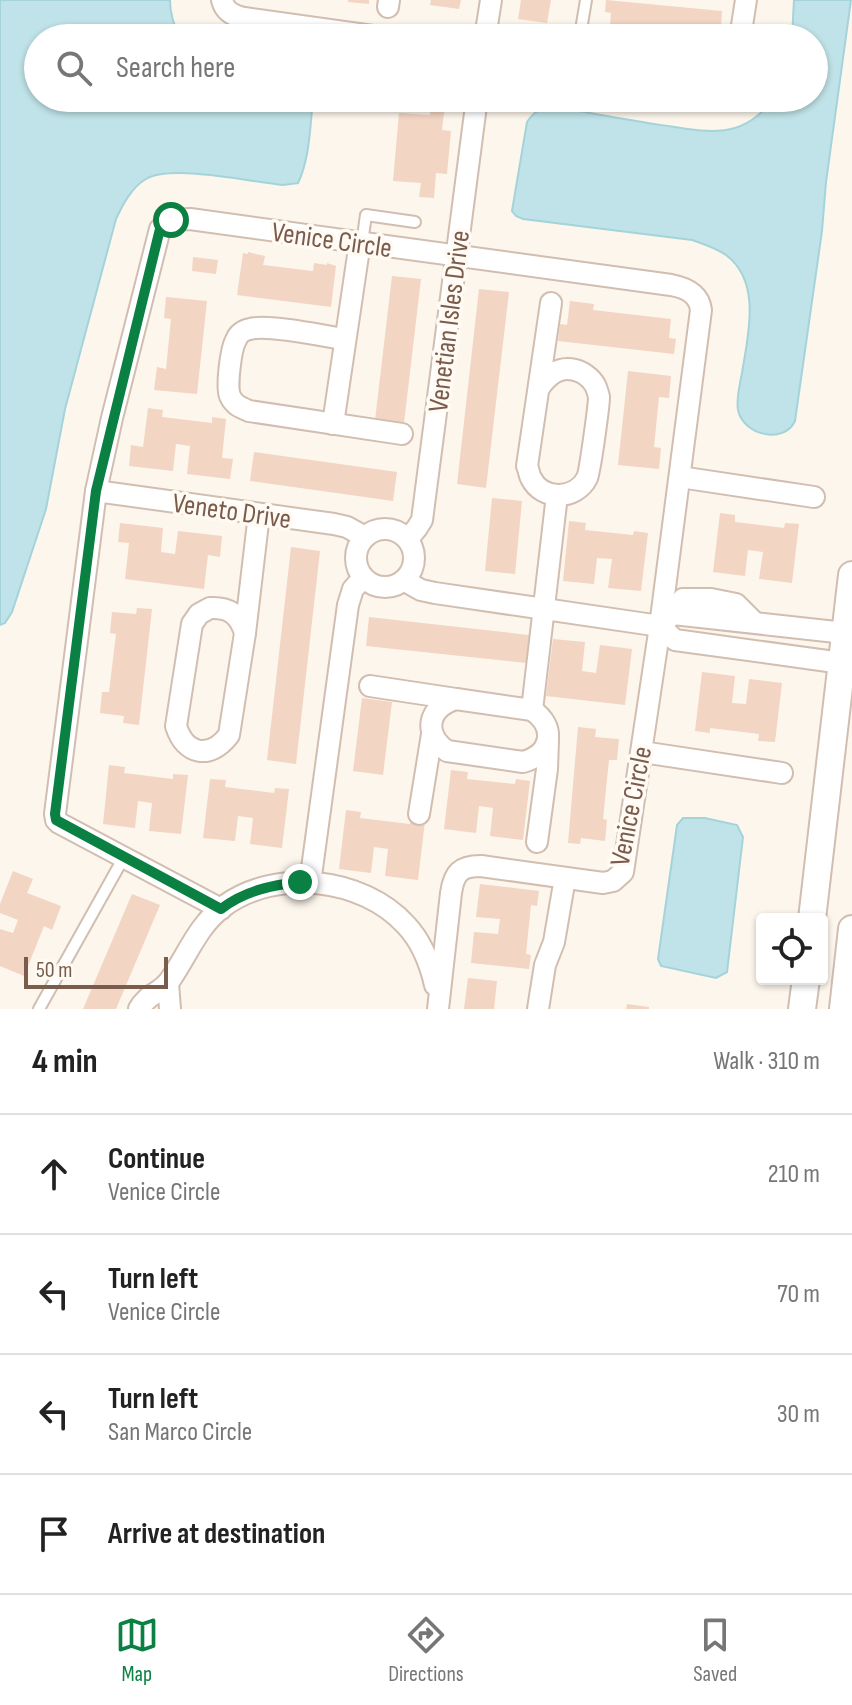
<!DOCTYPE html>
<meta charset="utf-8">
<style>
:root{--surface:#fff;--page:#f2f2f2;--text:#222;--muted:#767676;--line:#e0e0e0;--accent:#0b8043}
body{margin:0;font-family:"Sofia Sans Condensed",sans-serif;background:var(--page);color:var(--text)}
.controls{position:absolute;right:24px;bottom:24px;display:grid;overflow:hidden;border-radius:8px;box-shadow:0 2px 6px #0004}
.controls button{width:72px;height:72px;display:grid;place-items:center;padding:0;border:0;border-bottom:2px solid var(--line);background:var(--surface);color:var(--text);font:40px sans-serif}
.scale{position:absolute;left:24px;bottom:20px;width:144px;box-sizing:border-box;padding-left:8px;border:4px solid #7a5c4d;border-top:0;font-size:22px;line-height:28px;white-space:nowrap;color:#7a5c4d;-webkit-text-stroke:6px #fffaf3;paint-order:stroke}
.stop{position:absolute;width:24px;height:24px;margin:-18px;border:6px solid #0b8043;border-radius:50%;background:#fff}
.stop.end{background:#0b8043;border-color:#fff;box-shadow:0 2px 8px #0008}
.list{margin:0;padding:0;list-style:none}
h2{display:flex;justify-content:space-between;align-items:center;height:104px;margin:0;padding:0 32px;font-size:34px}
h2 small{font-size:26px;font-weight:400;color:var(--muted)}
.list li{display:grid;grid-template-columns:52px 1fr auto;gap:24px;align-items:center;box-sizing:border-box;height:120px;padding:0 32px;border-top:2px solid var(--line)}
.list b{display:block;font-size:30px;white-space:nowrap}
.list p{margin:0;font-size:26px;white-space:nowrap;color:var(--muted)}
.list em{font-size:26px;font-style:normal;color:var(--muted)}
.icon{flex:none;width:44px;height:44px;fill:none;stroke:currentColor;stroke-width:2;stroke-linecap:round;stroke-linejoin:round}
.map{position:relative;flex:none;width:852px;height:1009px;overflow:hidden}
.search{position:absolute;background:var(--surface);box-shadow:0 2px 6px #0004;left:24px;right:24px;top:24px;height:88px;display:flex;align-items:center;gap:20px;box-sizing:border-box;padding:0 28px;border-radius:44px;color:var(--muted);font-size:30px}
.sheet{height:584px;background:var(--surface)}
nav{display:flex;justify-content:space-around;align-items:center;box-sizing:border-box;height:112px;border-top:2px solid var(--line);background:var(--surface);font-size:22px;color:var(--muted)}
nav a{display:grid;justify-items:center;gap:4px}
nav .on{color:var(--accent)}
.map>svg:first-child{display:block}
.water{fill:#bfe3e8;stroke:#a5d3da;stroke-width:2}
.building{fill:#f3d5c3}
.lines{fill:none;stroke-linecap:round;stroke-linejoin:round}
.service-casing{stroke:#d1beb0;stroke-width:14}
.minor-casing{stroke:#d1beb0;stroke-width:24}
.tertiary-casing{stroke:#d1beb0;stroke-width:30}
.service{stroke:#fff;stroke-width:10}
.minor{stroke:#fff;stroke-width:20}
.tertiary{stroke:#fff;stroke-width:26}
.route{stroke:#0b8043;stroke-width:10}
.labels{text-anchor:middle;stroke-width:7;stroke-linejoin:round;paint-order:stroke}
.street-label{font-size:28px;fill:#7a5c4d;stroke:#fffaf3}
</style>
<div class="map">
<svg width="852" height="1009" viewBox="0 0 852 1009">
<rect width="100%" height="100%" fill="#fdf6ec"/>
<g class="water">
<path d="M0,0H170C170,14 174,26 180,38H38V98L313,99C310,126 310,158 298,183L283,185C251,182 171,164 146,179C132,187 123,204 116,219L65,409L46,509L12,612L5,623L0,625Z"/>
<path d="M794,0H851L826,182L822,231L795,421C784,445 743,435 738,410C736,398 740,384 742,373C748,335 762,282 726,255C716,248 704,244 692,240L523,219L516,216L512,211L527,122C537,107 546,106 562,108C595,114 628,120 661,125C685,128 712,135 735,128C753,122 763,112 774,98H814V38H792Z"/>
<path d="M683,818H705L737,825L743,837L727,972L716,978L661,966L658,959L677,825Z"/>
</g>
<g class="building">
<path d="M348,0H369V4L348,2Z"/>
<path d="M431,0H461L459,9L430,5Z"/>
<path d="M521,0H551L547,23L518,19Z"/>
<path d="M606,0L722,11L721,28L712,27L711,38H652L630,36V38H609L611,13L605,12Z"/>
<path d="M431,103L445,104L442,130L451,131L447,174L436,173L434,198L419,197L421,183L393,181L399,113L430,115Z"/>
<path d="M248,252L265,256L263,265L313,271L314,263L327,265V263L336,266L331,307L237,295L243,253L248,254Z"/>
<path d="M193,257L218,260L216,274L192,271Z"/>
<path d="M392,276L421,279L404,423L375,420Z"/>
<path d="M479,289L509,292L486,488L457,484Z"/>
<path d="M166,297L207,301L197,394L154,390L157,367L166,369L171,319L164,318Z"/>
<path d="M570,301L594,304L593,310L671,319L669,338L676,339L674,354L558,341L560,324L567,325Z"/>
<path d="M628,371L671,376L669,398L659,397L654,447L661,448L659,469L618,465Z"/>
<path d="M148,408L163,410L162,417L212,423V417L226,419L222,458L233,459L230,479L187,474L190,446L176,444L173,471L129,466L131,445L143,447Z"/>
<path d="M254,452L397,472L393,501L250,481Z"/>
<path d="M492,498L522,501L515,574L485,571Z"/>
<path d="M720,513L735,515V522L784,528L785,523L799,524L792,583L759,579L763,552L748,550L745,576L713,572Z"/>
<path d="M569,521L586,523L585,530L633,535L634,531L648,533L641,591L608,588L612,559L597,558L594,584L563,581Z"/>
<path d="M120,523L163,528L161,552L175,554L178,531L222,536L220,557L208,555L204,589L125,579L129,543L118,542Z"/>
<path d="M291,547L320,551L296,764L267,760Z"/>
<path d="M137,608L152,609L139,725L123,723L124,716L100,713L102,692H109L116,634L110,633L112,612L136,614Z"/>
<path d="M369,617L529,635L526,663L366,646Z"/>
<path d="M553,639L585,642L582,671L596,673L600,645L632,649L625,705L546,696Z"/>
<path d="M702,672L735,676L732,703L746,704L749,679L782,683L775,742L758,741L759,734L710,728V733L695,731Z"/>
<path d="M362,698L392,702L383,775L353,771Z"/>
<path d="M578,727L596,729L595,737L619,739L617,760H609L603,819L607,820L605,841L581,838L580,844L568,843Z"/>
<path d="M109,765L125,767L124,773L173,779V774L188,775L181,834L149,831L152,803L138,801L135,828L103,824Z"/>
<path d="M451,770L468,772L467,779L515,784L516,779L530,781L523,840L490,836L493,808L479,806L476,833L444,829Z"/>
<path d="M210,779L226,780L225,787L274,793L275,788L289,789L282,848L250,844L253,818L238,816L235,841L203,838Z"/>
<path d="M346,810L361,812L360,818L410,824V819L425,821L418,880L385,876L388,849L374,847L371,873L339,869Z"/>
<path d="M13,871L33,879L27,893L61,906L52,930L44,926L24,976L0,966V929L13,933L18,920L0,913V904Z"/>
<path d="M480,884L539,891L537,906L531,905L526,954L531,955L529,969L471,963L474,932L498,934L500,919L476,917Z"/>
<path d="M132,894L160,905L116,1009H83Z"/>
<path d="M468,978L497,981L494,1009H464Z"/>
<path d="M627,1004L649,1007V1009H626Z"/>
</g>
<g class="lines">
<g class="service-casing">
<g id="service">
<path d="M581,30L586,0"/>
<path d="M362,243L366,215L415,222"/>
<path d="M39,1009L124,857"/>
</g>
</g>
<g class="minor-casing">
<g id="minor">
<path d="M222,0C225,12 234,16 244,18L387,38"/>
<path d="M388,7L389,0"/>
<path d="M485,38L491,0"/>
<path d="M740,38L746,0"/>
<path d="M344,339C324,336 267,324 250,329C244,330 238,334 236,340C231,348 226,387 230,396C234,405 240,407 249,411L402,434"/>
<path d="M539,388C548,375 559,366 575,370C583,372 591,378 595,385C597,389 598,393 599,397C599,405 590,472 587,478C576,500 542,501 531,478C529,475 529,470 527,466L551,303"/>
<path d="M333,424L360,242"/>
<path d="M680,477L814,497"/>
<path d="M96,491L334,524L347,527L365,537"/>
<circle cx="385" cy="558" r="29"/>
<path d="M408,539L417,528L422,520L477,98"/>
<path d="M405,581L421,590L435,593L660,626L675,640L842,663"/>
<path d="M210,608C229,607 239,614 245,633L229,735C210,760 185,755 176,726L192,624L199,614Z"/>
<path d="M673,614L683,599H711L736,604L754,622"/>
<path d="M660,626L673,614L845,633"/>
<path d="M245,633L259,514"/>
<path d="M370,686L456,699"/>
<path d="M456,699L532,710C557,727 552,754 523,762L447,751C423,734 427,708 456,699Z"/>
<path d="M532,710L557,495"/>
<path d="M642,752L782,773"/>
<path d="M419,814L432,734"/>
<path d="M537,842L547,769L548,740"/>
<path d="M310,883L348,605L353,589L363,578"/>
<path d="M221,909L59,823L56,820L55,814L96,491L112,418L160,229L171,220L190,219L671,285C687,288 699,294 701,310L660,626L623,872L613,881L603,883L481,866C460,866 454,873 451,893L438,1009"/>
<path d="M168,983L170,1009"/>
<path d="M139,1009C147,994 161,993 170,980C188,954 198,925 224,906C276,868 362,877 406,925C422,942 430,963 435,985"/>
<path d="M538,1009L545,965L554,942L565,878"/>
</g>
</g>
<g class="tertiary-casing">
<g id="tertiary">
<path d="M812,919L852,575"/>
<path d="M802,1009L806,979"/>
<path d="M843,1009L852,929"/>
</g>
</g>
<use href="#service" class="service"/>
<use href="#minor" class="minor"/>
<use href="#tertiary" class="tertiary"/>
</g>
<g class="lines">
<path class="route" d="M171,220L160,229L158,237L96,491L55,814L56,820L221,909C244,891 272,885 300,882"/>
</g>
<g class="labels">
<g class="street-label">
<text transform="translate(332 239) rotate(8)" y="10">Venice Circle</text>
<text transform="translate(448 321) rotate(-83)" y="10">Venetian Isles Drive</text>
<text transform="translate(232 510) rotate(8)" y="10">Veneto Drive</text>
<text transform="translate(630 806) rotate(-79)" y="10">Venice Circle</text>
</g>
</g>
</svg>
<div class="controls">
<button><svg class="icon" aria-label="locate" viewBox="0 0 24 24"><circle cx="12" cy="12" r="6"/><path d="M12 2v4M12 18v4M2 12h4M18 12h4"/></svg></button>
</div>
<div class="scale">50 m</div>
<div class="stop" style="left:171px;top:220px"></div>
<div class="stop end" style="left:300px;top:882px"></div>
<div class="search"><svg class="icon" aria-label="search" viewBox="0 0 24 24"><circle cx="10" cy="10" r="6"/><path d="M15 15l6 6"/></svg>Search here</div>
</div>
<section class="sheet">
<h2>4 min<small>Walk · 310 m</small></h2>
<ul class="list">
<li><svg class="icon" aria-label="ahead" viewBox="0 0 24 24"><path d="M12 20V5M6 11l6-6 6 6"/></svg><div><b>Continue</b><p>Venice Circle</p></div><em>210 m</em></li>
<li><svg class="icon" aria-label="left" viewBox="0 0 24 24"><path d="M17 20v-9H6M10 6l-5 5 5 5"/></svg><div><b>Turn left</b><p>Venice Circle</p></div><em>70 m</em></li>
<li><svg class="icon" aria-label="left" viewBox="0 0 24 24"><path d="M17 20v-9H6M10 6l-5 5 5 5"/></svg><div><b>Turn left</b><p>San Marco Circle</p></div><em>30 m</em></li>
<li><svg class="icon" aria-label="arrive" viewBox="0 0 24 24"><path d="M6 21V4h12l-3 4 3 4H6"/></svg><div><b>Arrive at destination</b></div></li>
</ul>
</section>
<nav>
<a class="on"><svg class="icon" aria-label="map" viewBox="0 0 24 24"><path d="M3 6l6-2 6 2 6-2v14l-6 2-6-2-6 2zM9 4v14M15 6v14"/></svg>Map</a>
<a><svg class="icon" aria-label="directions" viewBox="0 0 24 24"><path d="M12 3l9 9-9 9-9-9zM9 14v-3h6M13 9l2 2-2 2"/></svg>Directions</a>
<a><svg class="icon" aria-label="saved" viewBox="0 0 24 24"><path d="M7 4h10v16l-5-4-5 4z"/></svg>Saved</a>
</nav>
